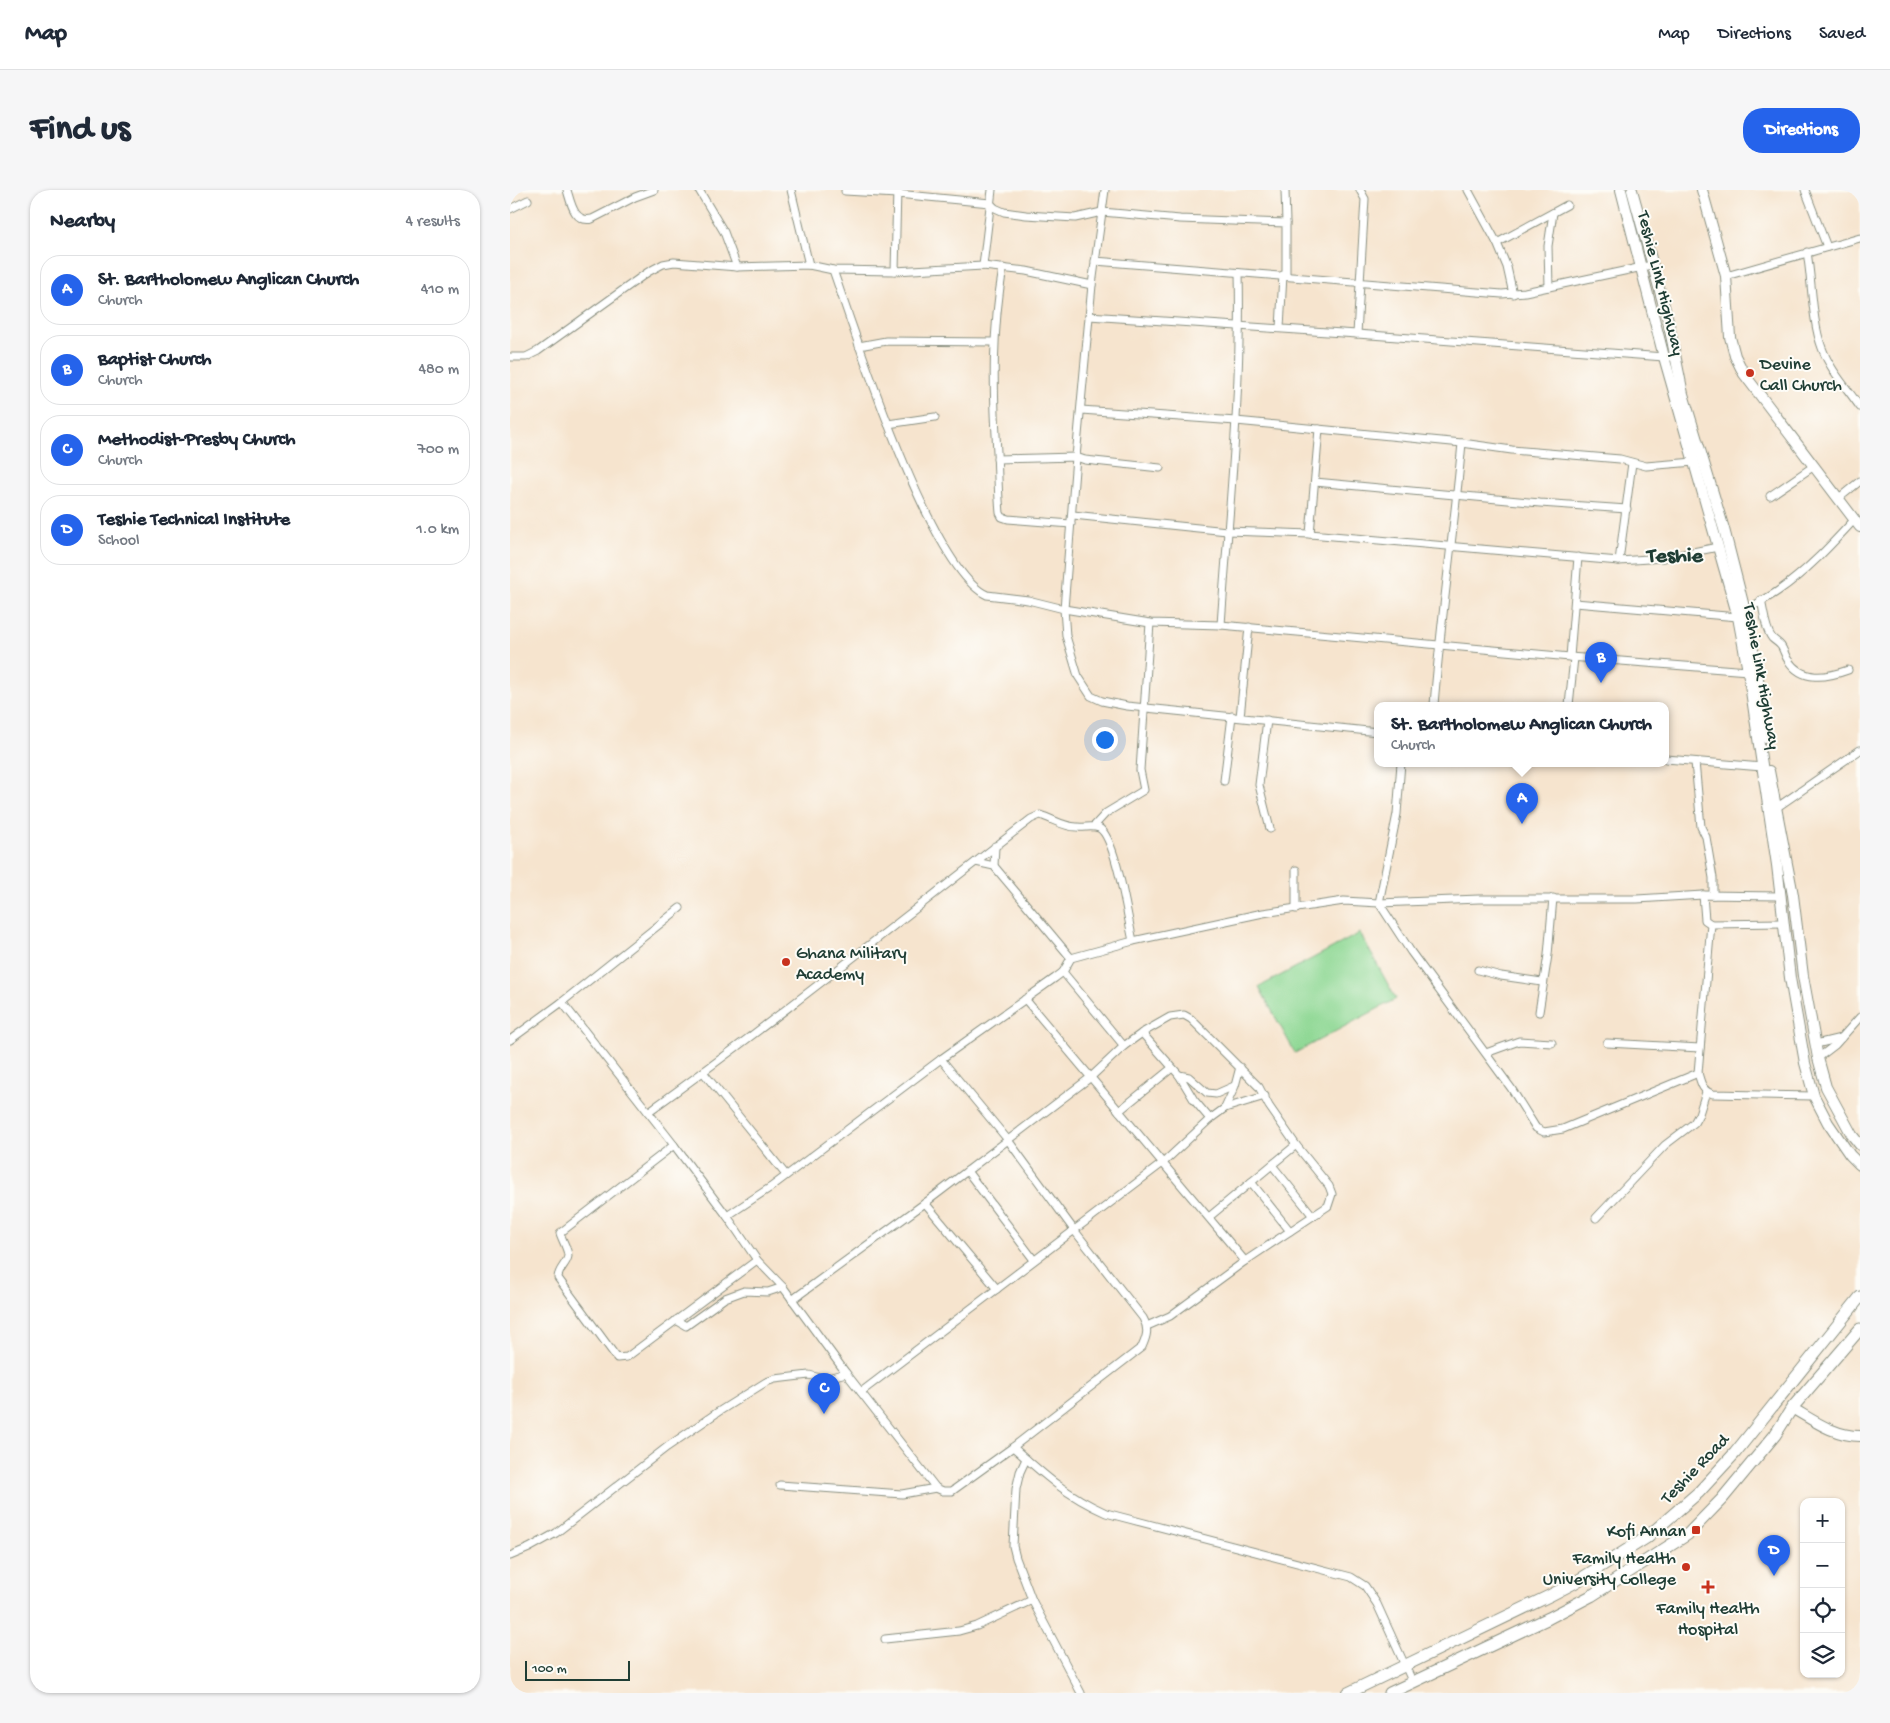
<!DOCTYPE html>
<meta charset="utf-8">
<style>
:root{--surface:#fff;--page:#f6f6f7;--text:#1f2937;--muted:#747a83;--line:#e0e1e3;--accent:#2563eb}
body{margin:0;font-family:"Gochi Hand",sans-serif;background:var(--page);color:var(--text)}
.controls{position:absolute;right:15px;bottom:15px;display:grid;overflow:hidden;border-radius:10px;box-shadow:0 1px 4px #0004}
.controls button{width:45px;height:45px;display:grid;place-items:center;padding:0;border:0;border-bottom:1px solid var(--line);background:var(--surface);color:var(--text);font:25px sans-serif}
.scale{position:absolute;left:15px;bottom:12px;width:105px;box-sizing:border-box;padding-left:5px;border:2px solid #1f3d34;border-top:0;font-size:14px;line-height:18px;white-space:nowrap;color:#1f3d34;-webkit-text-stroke:4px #fdfcf7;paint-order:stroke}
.you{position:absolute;left:594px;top:549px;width:18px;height:18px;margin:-12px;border:4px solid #fff;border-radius:50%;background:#1a73e8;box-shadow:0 0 0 8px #1a73e833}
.badge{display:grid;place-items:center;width:32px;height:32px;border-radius:50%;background:var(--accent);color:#fff;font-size:16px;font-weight:700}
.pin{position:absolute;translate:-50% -41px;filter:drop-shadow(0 1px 2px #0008)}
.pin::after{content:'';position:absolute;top:26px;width:18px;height:15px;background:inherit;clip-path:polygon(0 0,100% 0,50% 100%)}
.popup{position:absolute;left:864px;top:512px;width:295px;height:65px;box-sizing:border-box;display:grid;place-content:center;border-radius:10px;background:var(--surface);filter:drop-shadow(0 1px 4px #0005);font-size:16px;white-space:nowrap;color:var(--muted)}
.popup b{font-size:19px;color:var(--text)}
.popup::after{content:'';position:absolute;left:50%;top:100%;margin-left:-10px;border:10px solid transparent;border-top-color:var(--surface)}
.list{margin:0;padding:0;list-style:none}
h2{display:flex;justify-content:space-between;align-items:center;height:65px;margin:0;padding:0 20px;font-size:21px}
h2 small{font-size:16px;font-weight:400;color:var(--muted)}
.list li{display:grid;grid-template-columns:32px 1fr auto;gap:15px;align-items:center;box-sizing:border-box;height:70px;margin:0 10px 10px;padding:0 10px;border:1px solid var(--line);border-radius:20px}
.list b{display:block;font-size:19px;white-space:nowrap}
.list p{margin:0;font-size:16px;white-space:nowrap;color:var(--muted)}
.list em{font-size:16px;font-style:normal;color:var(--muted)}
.icon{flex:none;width:28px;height:28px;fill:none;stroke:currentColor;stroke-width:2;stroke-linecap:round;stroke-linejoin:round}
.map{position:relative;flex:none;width:1350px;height:1503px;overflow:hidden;border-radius:20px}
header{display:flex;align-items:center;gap:30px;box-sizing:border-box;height:70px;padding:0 25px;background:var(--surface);border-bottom:1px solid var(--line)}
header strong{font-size:24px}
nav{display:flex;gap:28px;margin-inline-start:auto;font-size:18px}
.intro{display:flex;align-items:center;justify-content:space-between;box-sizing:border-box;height:120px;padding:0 30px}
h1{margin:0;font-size:35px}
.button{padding:12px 22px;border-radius:20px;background:var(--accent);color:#fff;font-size:18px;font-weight:700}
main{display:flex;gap:30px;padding:0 30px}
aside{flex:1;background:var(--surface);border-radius:20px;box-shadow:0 1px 4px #0004}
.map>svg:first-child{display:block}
.green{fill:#8fd894;stroke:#578a64}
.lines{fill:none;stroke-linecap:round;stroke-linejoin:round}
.street-casing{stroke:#8a9081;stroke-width:9}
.secondary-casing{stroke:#8a9081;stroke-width:12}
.primary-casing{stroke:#8a9081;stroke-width:13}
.street{stroke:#fff;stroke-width:7}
.secondary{stroke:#fff;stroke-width:10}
.primary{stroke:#fff;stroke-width:11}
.poi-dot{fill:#c8321e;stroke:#fdfcf7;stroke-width:2}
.labels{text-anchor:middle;stroke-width:4;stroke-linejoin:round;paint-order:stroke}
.street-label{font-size:18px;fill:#1f3d34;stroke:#fdfcf7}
.poi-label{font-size:18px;fill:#1f3d34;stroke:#fdfcf7;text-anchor:start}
.district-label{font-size:22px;font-weight:bold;fill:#1f3d34;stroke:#fdfcf7}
</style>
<header>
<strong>Map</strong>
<nav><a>Map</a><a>Directions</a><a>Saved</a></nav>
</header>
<div class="intro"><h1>Find us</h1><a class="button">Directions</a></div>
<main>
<aside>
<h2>Nearby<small>4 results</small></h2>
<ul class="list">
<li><span class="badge">A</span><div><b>St. Bartholomew Anglican Church</b><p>Church</p></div><em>410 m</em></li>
<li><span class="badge">B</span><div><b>Baptist Church</b><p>Church</p></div><em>480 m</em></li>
<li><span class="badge">C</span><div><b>Methodist-Presby Church</b><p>Church</p></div><em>700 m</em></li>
<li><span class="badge">D</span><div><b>Teshie Technical Institute</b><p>School</p></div><em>1.0 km</em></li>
</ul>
</aside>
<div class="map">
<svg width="1350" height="1503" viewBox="0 0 1350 1503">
<rect width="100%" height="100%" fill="#fdfcf7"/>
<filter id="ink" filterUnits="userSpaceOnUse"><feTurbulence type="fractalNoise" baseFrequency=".02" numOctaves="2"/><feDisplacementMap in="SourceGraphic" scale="10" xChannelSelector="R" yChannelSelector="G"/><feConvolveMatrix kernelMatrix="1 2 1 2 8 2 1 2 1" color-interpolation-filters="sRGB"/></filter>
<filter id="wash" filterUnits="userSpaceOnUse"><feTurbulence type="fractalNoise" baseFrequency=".0096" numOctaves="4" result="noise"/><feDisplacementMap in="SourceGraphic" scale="20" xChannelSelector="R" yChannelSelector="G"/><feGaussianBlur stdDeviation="1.12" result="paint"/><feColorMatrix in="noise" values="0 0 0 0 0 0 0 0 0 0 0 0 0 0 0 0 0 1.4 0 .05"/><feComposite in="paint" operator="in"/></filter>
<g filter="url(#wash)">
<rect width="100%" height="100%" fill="#f6e4ce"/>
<path class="green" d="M850,743L886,809L785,863L749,797Z"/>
</g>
<g filter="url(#ink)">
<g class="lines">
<g class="street-casing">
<g id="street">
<path d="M57,0C61,13 64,33 82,29L125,7L144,0"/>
<path d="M189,0L214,42L227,77"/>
<path d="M281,0L299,75"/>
<path d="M775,0L776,33"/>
<path d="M958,0L987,53L997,77L1003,104"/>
<path d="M1295,0L1317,57"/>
<path d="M335,1L387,4L480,13L485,18L494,22L516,25L565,28L592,22L670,29L776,33V85"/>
<path d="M0,19L18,10"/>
<path d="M987,53L1057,15"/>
<path d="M1297,62C1302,91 1302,132 1312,158C1320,180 1337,198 1350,217"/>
<path d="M585,71L992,104L1015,102L1142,75"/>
<path d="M473,76L482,0"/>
<path d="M493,78C482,141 483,199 487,262C488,282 488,303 490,323L492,327L498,329L561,334"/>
<path d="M323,80C345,143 421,381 477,405L518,410L554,419L640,433L711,435L1060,467L1238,481"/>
<path d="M385,81L387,0"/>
<path d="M1216,86L1350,48"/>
<path d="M582,95L566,267L554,419L556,446L568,486L581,506L592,511L617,516L868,542"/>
<path d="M1039,97L1038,56L1043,23"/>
<path d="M579,126L847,144L1154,167H1165"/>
<path d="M770,138L773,85"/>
<path d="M847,144L855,9L850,0"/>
<path d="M349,156L376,151L484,152"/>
<path d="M0,167H16L28,161L138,82L153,74L164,72L227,77L299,75L323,80L385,81L473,76L516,81L582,95L595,0"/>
<path d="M571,220L726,231L952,253L1002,260L1110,269L1136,276L1184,272"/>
<path d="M378,234L425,227"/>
<path d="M487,269L566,267L575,270L650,278"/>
<path d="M805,292L1030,313L1117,319"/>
<path d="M1260,306L1304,276"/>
<path d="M1329,308L1350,291"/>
<path d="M563,325L717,341L800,344L1109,371L1153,368L1208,357"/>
<path d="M800,344L809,239"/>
<path d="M1109,371L1122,273"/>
<path d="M1251,410C1254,422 1255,439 1262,448C1265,451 1269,453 1271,456C1274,460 1275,466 1278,470C1292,492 1316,488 1338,480"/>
<path d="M1065,413L1228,427"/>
<path d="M1235,421C1246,414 1258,408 1268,401C1297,381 1321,355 1345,329"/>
<path d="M711,435C719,318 732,200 729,83"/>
<path d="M1060,467L1068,367"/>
<path d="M924,515C931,427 944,340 952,253"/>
<path d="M1059,515L1064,468"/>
<path d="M730,527L739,437"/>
<path d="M757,530L749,595L760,639"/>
<path d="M1156,569L1252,577"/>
<path d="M1185,572L1191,637L1196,647L1203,688V705"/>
<path d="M891,573L887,624L869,713L901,762L1001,898L1026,938L1034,942L1053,939L1188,883"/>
<path d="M714,591L722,526"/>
<path d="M1263,620L1350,560"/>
<path d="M584,636L596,623L634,600L630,580L640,433"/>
<path d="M466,672L484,676L561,768"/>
<path d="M484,676L485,656"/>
<path d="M786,680V719"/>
<path d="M1193,705L1195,730L1201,734L1273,733"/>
<path d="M1201,734L1188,883C1191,893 1192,901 1203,904L1304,906"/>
<path d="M968,780L991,786L1032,792"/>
<path d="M553,782L614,856"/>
<path d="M515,809L735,1071"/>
<path d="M52,812L164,955L217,1026L247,1070L273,1097L336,1183L426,1298L433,1301H442L503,1257L632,1157C637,1146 639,1139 633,1128L564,1040L498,950L431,869"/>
<path d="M1029,822L1038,765L1043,708"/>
<path d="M632,843L669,885L684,910L700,929"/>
<path d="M0,850L52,812L170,718"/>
<path d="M1097,853L1190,858"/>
<path d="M1306,854L1331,848"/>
<path d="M976,863L1009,851L1042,853"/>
<path d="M1308,868L1325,855L1350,827"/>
<path d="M193,882L276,985"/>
<path d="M669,885L679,887L697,903L706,904L724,896"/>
<path d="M715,918L755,906"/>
<path d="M609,921L662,878"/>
<path d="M138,922C269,828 394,727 521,629L530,625C543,629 553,637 567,637C575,638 582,635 589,638C606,647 618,730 623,751"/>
<path d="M164,955L50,1043C52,1050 58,1059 58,1066C57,1074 48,1079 48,1088L107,1168L117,1167L247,1070"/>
<path d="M762,975L803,1026"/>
<path d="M457,981L524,1070"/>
<path d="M741,992L780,1041"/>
<path d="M415,1013L487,1099"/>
<path d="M217,1026L261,997L431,869L545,788L553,782L561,768L623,751L753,723L834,711L869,713L969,709H1127L1193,705L1270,706"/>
<path d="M699,1027L786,955"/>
<path d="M1086,1028L1155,955L1184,933L1189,924L1196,902"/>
<path d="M282,1110L415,1013L581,887L614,856L632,843L660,827L674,825L681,829L749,897L759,916L786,955L819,996L822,1004L818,1016L735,1071L660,1126L637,1136"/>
<path d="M166,1130L176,1136L215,1108L234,1101L258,1102L273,1097"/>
<path d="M351,1202L654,972L700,929L715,918L725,896L730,877"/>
<path d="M503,1257C535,1286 556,1305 596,1323L841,1387L855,1396L867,1414L903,1493"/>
<path d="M516,1269L510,1282L506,1299L503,1356L506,1368L522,1410L571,1503"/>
<path d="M270,1295L392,1304L426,1298"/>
<path d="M0,1366L19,1358L46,1343L157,1257L208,1222L256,1192L265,1189L299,1185L314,1189L336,1183"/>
<path d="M375,1449L449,1441L467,1436L522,1410"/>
</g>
</g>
<g class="secondary-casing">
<g id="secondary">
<path d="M1111,0L1154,167L1228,427L1238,481L1267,675L1280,788L1295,873L1304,906L1318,933L1340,965L1350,975"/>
<path d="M1122,0L1158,130L1173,204L1214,339L1235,421L1247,480L1255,547"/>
<path d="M1192,0L1216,86L1220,147L1225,166L1234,184L1350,337"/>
<path d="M1259,581L1283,705L1293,786L1308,868L1316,897L1342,945L1350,955"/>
<path d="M1282,1218C1303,1230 1324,1246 1350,1246"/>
</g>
</g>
<g class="primary-casing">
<g id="primary">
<path d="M838,1503L1039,1406L1064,1393L1136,1348L1189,1302L1225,1263L1350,1107"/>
<path d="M880,1503L1039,1428L1081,1406L1178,1344L1212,1309L1265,1245L1282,1218L1350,1139"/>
</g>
</g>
<use href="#street" class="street"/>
<use href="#secondary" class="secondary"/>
<use href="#primary" class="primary"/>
</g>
</g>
<g class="poi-dot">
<circle cx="1240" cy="183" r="5"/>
<circle cx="276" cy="772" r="5"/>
<rect x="1181" y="1335" width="10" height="10" rx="2.5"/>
<circle cx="1176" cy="1377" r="5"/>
<path d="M1195.5 1389.5h5v5h5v5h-5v5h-5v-5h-5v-5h5z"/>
</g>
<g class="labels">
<g class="street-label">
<text transform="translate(1152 93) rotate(76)" y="6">Teshie Link Highway</text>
<text transform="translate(1253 486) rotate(80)" y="6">Teshie Link Highway</text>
<text transform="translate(1184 1278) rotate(-46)" y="6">Teshie Road</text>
</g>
<g class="poi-label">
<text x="1250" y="179">Devine<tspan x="1250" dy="21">Call Church</tspan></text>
<text x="286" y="768">Ghana Military<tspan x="286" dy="21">Academy</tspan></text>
<text x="1176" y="1346" text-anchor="end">Kofi Annan</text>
<text x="1166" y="1373" text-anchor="end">Family Health<tspan x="1166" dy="21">University College</tspan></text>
<text x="1198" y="1423" text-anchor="middle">Family Health<tspan x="1198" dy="21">Hospital</tspan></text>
</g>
<g class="district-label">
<text x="1165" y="371">Teshie</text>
</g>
</g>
</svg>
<div class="controls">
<button>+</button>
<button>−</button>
<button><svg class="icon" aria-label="locate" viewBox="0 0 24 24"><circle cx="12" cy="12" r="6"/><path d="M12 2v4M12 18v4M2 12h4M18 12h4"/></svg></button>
<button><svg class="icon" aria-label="layers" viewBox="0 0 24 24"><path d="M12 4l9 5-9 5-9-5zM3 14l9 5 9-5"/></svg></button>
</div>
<div class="scale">100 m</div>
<div class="you"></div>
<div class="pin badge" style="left:1012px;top:634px">A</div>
<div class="popup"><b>St. Bartholomew Anglican Church</b>Church</div>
<div class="pin badge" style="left:1091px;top:493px">B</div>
<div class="pin badge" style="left:314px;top:1224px">C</div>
<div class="pin badge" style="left:1264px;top:1386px">D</div>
</div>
</main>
